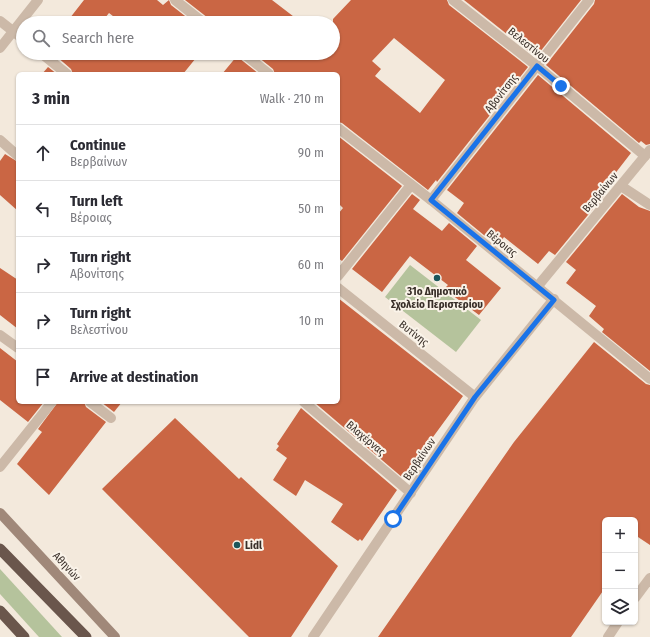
<!DOCTYPE html>
<meta charset="utf-8">
<style>
:root{--surface:#fff;--page:#f2f2f3;--text:#2b2b33;--muted:#7c7c81;--line:#e1e1e2}
body{margin:0;font-family:"Fira Sans Condensed",sans-serif;background:var(--page);color:var(--text)}
.controls{position:absolute;right:12px;bottom:12px;display:grid;overflow:hidden;border-radius:6px;box-shadow:0 1px 3px #0004}
.controls button{width:36px;height:36px;display:grid;place-items:center;padding:0;border:0;border-bottom:1px solid var(--line);background:var(--surface);color:var(--text);font:20px sans-serif}
.stop{position:absolute;width:12px;height:12px;margin:-9px;border:3px solid #1a73e8;border-radius:50%;background:#fff}
.stop.end{background:#1a73e8;border-color:#fff;box-shadow:0 1px 4px #0008}
.list{margin:0;padding:0;list-style:none}
h2{display:flex;justify-content:space-between;align-items:center;height:52px;margin:0;padding:0 16px;font-size:17px}
h2 small{font-size:13px;font-weight:400;color:var(--muted)}
.list li{display:grid;grid-template-columns:26px 1fr auto;gap:12px;align-items:center;box-sizing:border-box;height:56px;padding:0 16px;border-top:1px solid var(--line)}
.list b{display:block;font-size:15px;white-space:nowrap}
.list p{margin:0;font-size:13px;white-space:nowrap;color:var(--muted)}
.list em{font-size:13px;font-style:normal;color:var(--muted)}
.icon{flex:none;width:22px;height:22px;fill:none;stroke:currentColor;stroke-width:2;stroke-linecap:round;stroke-linejoin:round}
.map{position:relative;flex:none;width:650px;height:637px;overflow:hidden}
.search{position:absolute;background:var(--surface);box-shadow:0 1px 3px #0004;left:16px;top:16px;width:324px;height:44px;display:flex;align-items:center;gap:10px;box-sizing:border-box;padding:0 14px;border-radius:22px;color:var(--muted);font-size:15px}
.panel{position:absolute;background:var(--surface);box-shadow:0 1px 3px #0004;left:16px;top:72px;width:324px;height:332px;border-radius:6px}
.map>svg:first-child{display:block}
.green{fill:#b5c39c}
.building{fill:#ca6644;fill-rule:evenodd}
.lines{fill:none;stroke-linecap:round;stroke-linejoin:round}
.service{stroke:#ccb9a8;stroke-width:10}
.minor{stroke:#ccb9a8;stroke-width:10}
.secondary{stroke:#a08879;stroke-width:10}
.trunk{stroke:#6a564c;stroke-width:11}
.route{stroke:#1a73e8;stroke-width:5}
.poi-dot{fill:#1c565b;stroke:#faf3e9;stroke-width:1.5}
.labels{text-anchor:middle;stroke-width:4;stroke-linejoin:round;paint-order:stroke}
.street-label{font-size:11px;fill:#382e28;stroke:#faf3e9}
.poi-label{font-size:11px;font-weight:bold;fill:#382e28;stroke:#faf3e9}
</style>
<div class="map">
<svg width="650" height="637" viewBox="0 0 650 637">
<rect width="100%" height="100%" fill="#f3e9dc"/>
<g class="green">
<path d="M410,265L481,320L456,352L385,297Z"/>
<path d="M0,569L62,637H39L0,594Z"/>
</g>
<g class="building">
<path d="M84,0H157L163,5L169,0L171,5L194,23H122L109,13L101,23H66Z"/>
<path d="M185,0H272L302,23H210L208,18Z"/>
<path d="M351,0H447L449,5L528,67L437,182L436,180L428,190L342,123L338,122V74H275L273,69L253,53H333V19ZM394,38L445,80L420,113L375,76L381,69L372,61Z"/>
<path d="M464,0H581L536,57Z"/>
<path d="M595,0H650V144L646,145L641,141L639,143L546,65L594,4Z"/>
<path d="M58,53H200L183,74H73L71,69L56,56Z"/>
<path d="M237,56L239,58L259,74H222Z"/>
<path d="M48,67L57,74H42Z"/>
<path d="M538,75L631,153L607,184L611,187L555,255L549,251L538,264L504,237L501,241L489,232L485,236L457,213L464,203L447,190Z"/>
<path d="M338,136L402,186L342,261L338,258V214L343,208L338,203Z"/>
<path d="M5,154L18,162V211L0,195V161Z"/>
<path d="M412,194L420,200L413,209L442,231L449,223L477,246L466,260L501,288L479,315L444,289L448,285L410,256L382,292L352,269Z"/>
<path d="M622,194L639,207L650,211V371L602,332L604,329L589,316L596,306L566,283L576,270L566,262Z"/>
<path d="M0,268L18,280V329L0,315Z"/>
<path d="M338,298L463,396L403,478L314,402H338Z"/>
<path d="M594,342L646,384L650,385V545L635,535V520H605V588L571,637H378L514,442Z"/>
<path d="M0,348L18,362V402H44L28,422L0,400Z"/>
<path d="M58,402H84L86,407L106,422L49,495L17,464L42,432L38,429Z"/>
<path d="M101,402H122L114,412Z"/>
<path d="M301,408L397,490L362,541L360,539L358,541L331,522L343,504L305,480L296,496L273,480L287,458L276,450L279,446L277,444Z"/>
<path d="M175,418L239,479L241,477L338,566L291,637H249L102,489Z"/>
</g>
<g class="lines">
<g class="service">
<path d="M338,276L411,185"/>
<path d="M0,467L52,402"/>
<path d="M635,598L650,578"/>
<path d="M608,637L618,622"/>
</g>
<g class="minor">
<path d="M175,0L204,23"/>
<path d="M453,0L537,66L645,156"/>
<path d="M0,21L23,39"/>
<path d="M0,48L38,0"/>
<path d="M41,53L67,74"/>
<path d="M243,53L269,74"/>
<path d="M338,128L431,200L650,379"/>
<path d="M0,140L18,156"/>
<path d="M621,186L650,205"/>
<path d="M431,200L589,0"/>
<path d="M537,287L650,150"/>
<path d="M338,288L475,397"/>
<path d="M0,335L18,348"/>
<path d="M90,402L111,418"/>
<path d="M304,402L411,493"/>
<path d="M313,637L475,397L554,299"/>
</g>
<path class="secondary" d="M0,513L115,637"/>
<g class="trunk">
<path d="M0,549L86,637"/>
<path d="M0,611L24,637"/>
</g>
</g>
<g class="lines">
<path class="route" d="M393,519L475,397L554,300L431,200L537,66L561,86"/>
</g>
<g class="poi-dot">
<circle cx="437" cy="278" r="4"/>
<circle cx="237" cy="545" r="4"/>
</g>
<g class="labels">
<g class="street-label">
<text transform="translate(529 45) rotate(39)" y="4">Βελεστίνου</text>
<text transform="translate(501 93) rotate(-52)" y="4">Αβονίτσης</text>
<text transform="translate(600 192) rotate(-50)" y="4">Βερβαίνων</text>
<text transform="translate(502 243) rotate(39)" y="4">Βέροιας</text>
<text transform="translate(414 333) rotate(38)" y="4">Βυτίνης</text>
<text transform="translate(366 438) rotate(40)" y="4">Βλαχέρνας</text>
<text transform="translate(419 459) rotate(-56)" y="4">Βερβαίνων</text>
<text transform="translate(67 566) rotate(47)" y="4">Αθηνών</text>
</g>
<g class="poi-label">
<text x="437" y="295">31ο Δημοτικό<tspan x="437" dy="13">Σχολείο Περιστερίου</tspan></text>
<text x="245" y="549" text-anchor="start">Lidl</text>
</g>
</g>
</svg>
<div class="controls">
<button>+</button>
<button>−</button>
<button><svg class="icon" aria-label="layers" viewBox="0 0 24 24"><path d="M12 4l9 5-9 5-9-5zM3 14l9 5 9-5"/></svg></button>
</div>
<div class="stop" style="left:393px;top:519px"></div>
<div class="stop end" style="left:561px;top:86px"></div>
<div class="search"><svg class="icon" aria-label="search" viewBox="0 0 24 24"><circle cx="10" cy="10" r="6"/><path d="M15 15l6 6"/></svg>Search here</div>
<section class="panel">
<h2>3 min<small>Walk · 210 m</small></h2>
<ul class="list">
<li><svg class="icon" aria-label="ahead" viewBox="0 0 24 24"><path d="M12 20V5M6 11l6-6 6 6"/></svg><div><b>Continue</b><p>Βερβαίνων</p></div><em>90 m</em></li>
<li><svg class="icon" aria-label="left" viewBox="0 0 24 24"><path d="M17 20v-9H6M10 6l-5 5 5 5"/></svg><div><b>Turn left</b><p>Βέροιας</p></div><em>50 m</em></li>
<li><svg class="icon" aria-label="right" viewBox="0 0 24 24"><path d="M7 20v-9h11M14 6l5 5-5 5"/></svg><div><b>Turn right</b><p>Αβονίτσης</p></div><em>60 m</em></li>
<li><svg class="icon" aria-label="right" viewBox="0 0 24 24"><path d="M7 20v-9h11M14 6l5 5-5 5"/></svg><div><b>Turn right</b><p>Βελεστίνου</p></div><em>10 m</em></li>
<li><svg class="icon" aria-label="arrive" viewBox="0 0 24 24"><path d="M6 21V4h12l-3 4 3 4H6"/></svg><div><b>Arrive at destination</b></div></li>
</ul>
</section>
</div>
